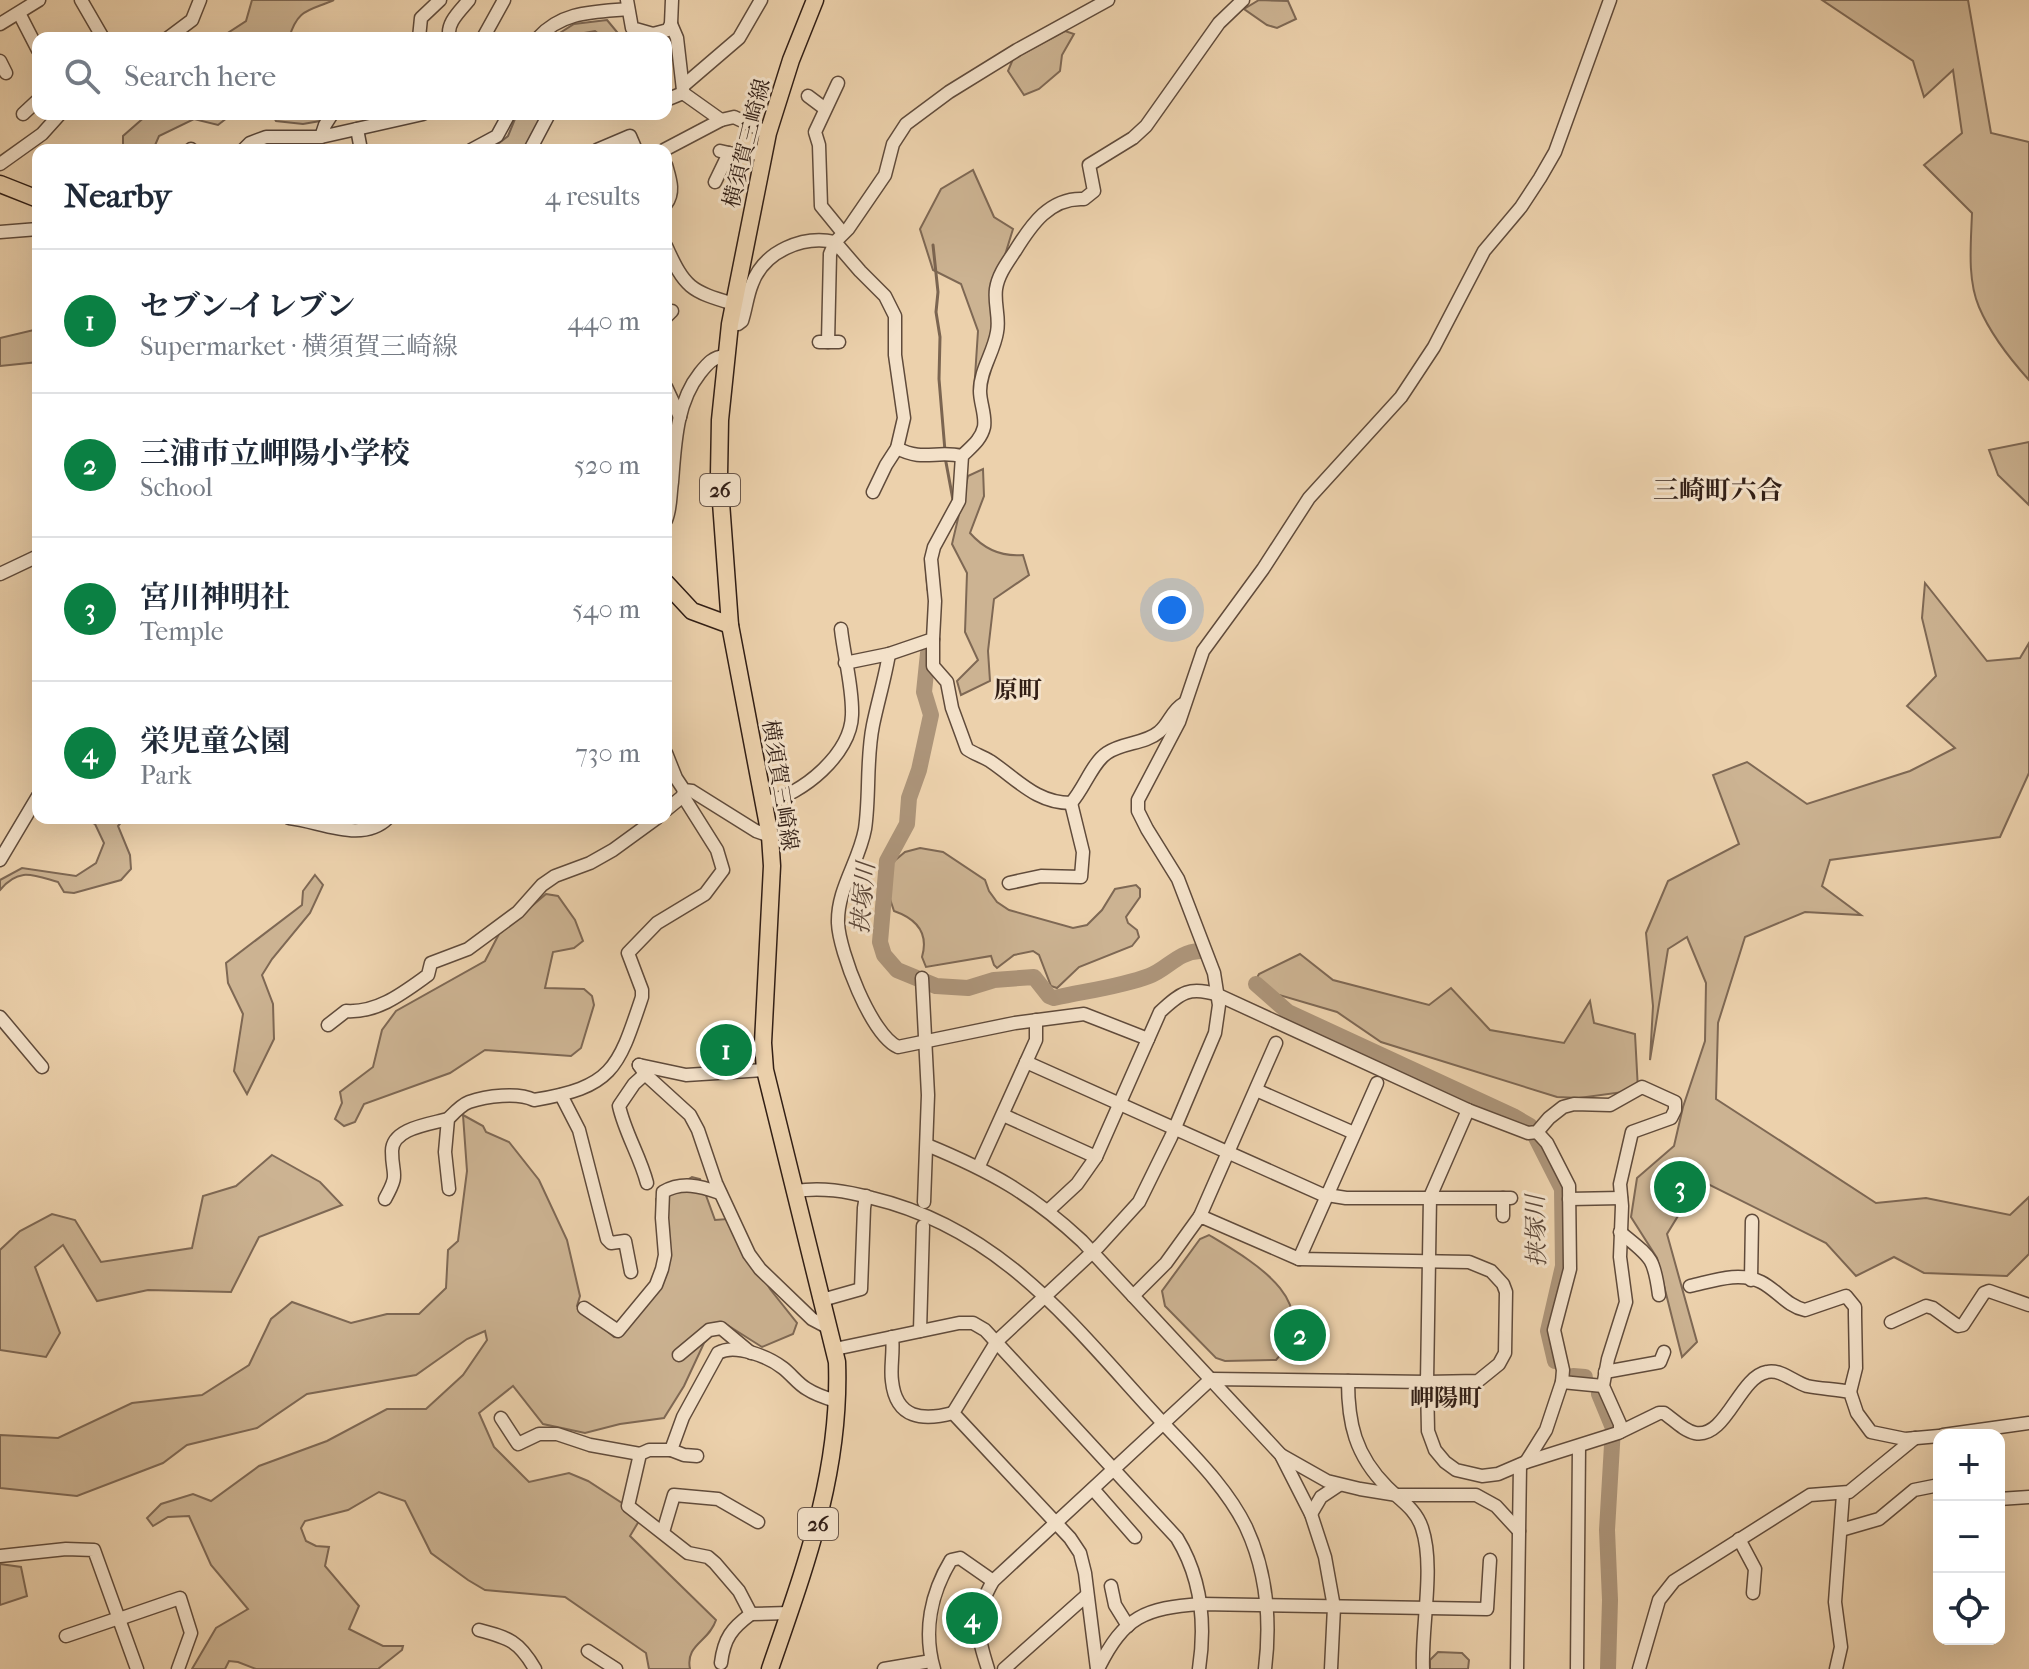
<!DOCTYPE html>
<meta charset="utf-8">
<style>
:root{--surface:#fff;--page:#f2f2f3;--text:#1f2937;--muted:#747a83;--line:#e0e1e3;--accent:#0b8043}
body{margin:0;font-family:"IM FELL French Canon","Noto Serif JP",serif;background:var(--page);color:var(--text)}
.controls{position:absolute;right:24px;bottom:24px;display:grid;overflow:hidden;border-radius:16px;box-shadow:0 8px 32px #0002}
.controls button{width:72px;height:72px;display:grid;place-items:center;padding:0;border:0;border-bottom:2px solid var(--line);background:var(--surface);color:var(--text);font:40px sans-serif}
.you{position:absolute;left:1172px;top:610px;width:28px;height:28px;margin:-20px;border:6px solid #fff;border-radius:50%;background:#1a73e8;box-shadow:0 0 0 12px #1a73e833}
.badge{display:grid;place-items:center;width:52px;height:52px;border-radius:50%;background:var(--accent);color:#fff;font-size:26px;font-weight:700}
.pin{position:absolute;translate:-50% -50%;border:4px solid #fff;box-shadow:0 2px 8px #0006}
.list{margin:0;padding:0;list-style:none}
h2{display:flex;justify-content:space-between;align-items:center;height:104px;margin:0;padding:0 32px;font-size:34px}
h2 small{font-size:26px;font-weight:400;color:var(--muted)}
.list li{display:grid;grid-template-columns:52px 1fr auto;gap:24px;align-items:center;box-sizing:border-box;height:144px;padding:0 32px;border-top:2px solid var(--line)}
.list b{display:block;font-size:30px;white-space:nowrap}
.list p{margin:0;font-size:26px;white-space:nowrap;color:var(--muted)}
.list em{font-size:26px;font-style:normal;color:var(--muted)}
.icon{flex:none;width:44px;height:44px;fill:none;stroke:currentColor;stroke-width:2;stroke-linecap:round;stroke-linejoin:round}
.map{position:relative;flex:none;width:2029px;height:1669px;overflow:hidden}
.search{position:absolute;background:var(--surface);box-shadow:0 8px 32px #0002;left:32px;top:32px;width:640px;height:88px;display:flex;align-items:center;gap:20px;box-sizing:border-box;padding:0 28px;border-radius:16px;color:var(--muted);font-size:30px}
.panel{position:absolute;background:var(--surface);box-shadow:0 8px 32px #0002;left:32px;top:144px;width:640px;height:680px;border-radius:16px}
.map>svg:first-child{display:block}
.green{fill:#ccb392;stroke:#7e6854;stroke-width:2}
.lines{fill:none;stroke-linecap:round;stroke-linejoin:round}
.stream{stroke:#7b6551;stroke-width:3}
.river{stroke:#ac9479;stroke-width:16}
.minor-casing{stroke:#604b3b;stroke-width:15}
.major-casing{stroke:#311e15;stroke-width:19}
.minor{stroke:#f3e1c9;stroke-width:12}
.major{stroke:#ecd1ac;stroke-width:16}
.labels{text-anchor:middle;stroke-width:6;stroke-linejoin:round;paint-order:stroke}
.shield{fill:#f3e1c9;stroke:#6b584b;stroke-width:2}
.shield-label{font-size:20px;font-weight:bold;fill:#311e15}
.street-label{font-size:22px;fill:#311e15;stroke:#f3e1c9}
.neighbourhood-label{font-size:24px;font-weight:bold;fill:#311e15;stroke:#f3e1c9}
.water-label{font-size:24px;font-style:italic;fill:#5c4738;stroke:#f3e1c9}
.quarter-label{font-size:26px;font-weight:bold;fill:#311e15;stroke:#f3e1c9}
</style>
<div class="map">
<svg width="2029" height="1669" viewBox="0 0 2029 1669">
<rect width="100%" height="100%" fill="#ecd1ac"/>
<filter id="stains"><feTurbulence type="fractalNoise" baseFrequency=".0025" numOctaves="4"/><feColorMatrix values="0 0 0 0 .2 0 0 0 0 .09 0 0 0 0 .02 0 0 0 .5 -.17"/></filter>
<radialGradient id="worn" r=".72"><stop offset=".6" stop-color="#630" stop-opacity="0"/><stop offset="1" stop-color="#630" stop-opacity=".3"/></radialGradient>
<g class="green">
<path d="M252,0H334C309,11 298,8 289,38H220L246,21Z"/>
<path d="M1259,0L1288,1L1296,19L1277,28L1267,25L1244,9Z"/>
<path d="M1822,0H1968L1991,133L2029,142V380C2010,359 1990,333 1979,307C1967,279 1971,243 1972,213L1924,165L1962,133L1953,70L1924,97L1913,61Z"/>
<path d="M607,20L622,38H604L595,31L579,34L577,38H552L574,24Z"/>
<path d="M1065,31L1074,34L1062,55L1060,71L1039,89L1024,95L1008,71L1013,59Z"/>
<path d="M148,114H232L218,125L194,119L159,136L153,150H123V136Z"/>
<path d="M272,114H324L320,121L303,124L276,121Z"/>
<path d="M517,114H540L538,125L525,150H490L508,136Z"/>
<path d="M973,170L994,217L1013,229L997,281L988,357L974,392L978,331L961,284L933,270L920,229L941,189Z"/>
<path d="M38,329V362L0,366V338Z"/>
<path d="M2029,442V505L1998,475L1989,450Z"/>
<path d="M983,469L984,496L970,533C984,549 1001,557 1023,555L1029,575L994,599L988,651L990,681L961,695L957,681L978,660L965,632L967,573L952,544L968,476Z"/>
<path d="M1925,583L1987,661L2020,658L2029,643V773L2000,837L1830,860L1822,886L1861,915L1805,912L1745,937L1718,1023L1716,1099L1876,1203L1926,1198L2010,1215L2029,1197V1254L2007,1276L1924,1273L1894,1257L1856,1276L1826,1243L1700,1180L1667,1234L1697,1342L1682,1357L1657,1258L1631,1217L1637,1178L1674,1146L1683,1107L1705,1041L1706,983L1687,937L1668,949L1650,1060L1653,1006L1646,933L1668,881L1739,844L1713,775L1747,762L1807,804L1910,771L1955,748L1907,706L1936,676L1922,618Z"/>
<path d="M83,818H125L118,826L130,855L131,869L121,880L74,893L64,892L58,882C33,875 19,867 0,890V880L22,868L76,876L96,863L104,843L95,824Z"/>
<path d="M920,848L943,852L985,880L989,891L997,902L1009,910L1073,928L1087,925L1102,910L1115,889L1136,885L1140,889V897L1126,917L1128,923L1137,930L1139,937L1132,946L1079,967L1057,988L1051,986L1039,955L1033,951L1014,955L997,968L994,965L991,956L926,967L922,957C929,933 917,919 894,911L888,893L893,862L905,852Z"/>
<path d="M315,875L323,885L310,913L272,959L262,975L273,1004L274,1039L247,1094L234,1071L243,1014L228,983L226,963L302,905L303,891Z"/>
<path d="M546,894L558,896L575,920L583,941L574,948L553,952L545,988L584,989L592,996L594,1005L581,1048L571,1056L485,1050L450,1073L364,1104L355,1122L344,1126L335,1119L342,1103L340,1092L373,1067L382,1030L396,1011L485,961L499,934Z"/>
<path d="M1300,954L1333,980L1429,1005L1451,988L1490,1030L1564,1043L1590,1001L1594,1023L1635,1034L1638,1090L1579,1098L1557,1097L1381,1042L1337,1012L1252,987L1259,974Z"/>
<path d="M463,1115L483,1126L486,1132L509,1142L539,1180L567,1240L580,1296L577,1306L614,1337L646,1304L669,1265L656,1199L692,1177L700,1179L715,1220L728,1219L770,1289L797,1323L793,1334L762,1347L724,1323L704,1343L684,1386L664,1418L620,1424L585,1433L543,1424L513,1386L479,1413L494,1447L529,1482L569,1473L588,1481L642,1516L630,1536L716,1620C709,1642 685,1644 690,1669H649L646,1653L565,1597L485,1590L468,1580L431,1553L405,1501L379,1492L348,1510L305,1521L301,1528L306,1541L316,1546L329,1547L325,1566L359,1606L349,1629L383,1646H403L402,1650L378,1669H256L238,1662L229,1661L225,1669H192L216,1628L248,1609L211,1565L189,1516L168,1517L153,1526L147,1518L161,1504L193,1494L211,1501L259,1466L327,1441L387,1409H426L463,1375L487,1340L485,1331L467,1339L416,1375L307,1394L257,1428L187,1445L163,1463L77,1496L0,1488V1435L58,1438L132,1403L202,1395L249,1365L271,1319L292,1302L351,1323L387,1314H419L446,1288L448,1250L458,1241L467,1171Z"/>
<path d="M272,1155L320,1182L342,1205L259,1237L231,1292L148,1290L97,1301L63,1245L35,1267L60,1333L46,1357L0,1350V1250L20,1231L52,1214L75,1220L101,1262L192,1248L203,1196L236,1186Z"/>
<path d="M1209,1235C1254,1262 1327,1303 1276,1360L1225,1361L1216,1358L1165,1306L1162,1291L1200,1239Z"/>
<path d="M0,1564L21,1567L27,1596L0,1605Z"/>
<path d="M1438,1652L1462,1653L1469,1660L1468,1669H1430V1660Z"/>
</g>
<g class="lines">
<g class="stream">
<path d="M933,245L938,292L936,312L940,337L939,379L945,451"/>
<path d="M945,457L953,500"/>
<path d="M926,565L928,590"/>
</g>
<g class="river">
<path d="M928,653L924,692L931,715L919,770L909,798L907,824L887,861L880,942L884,955L897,970L936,986L968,988L994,980L1034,977L1049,996L1054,998C1085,991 1120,987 1149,976C1168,969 1177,952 1200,951"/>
<path d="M1256,984L1288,1012L1513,1116L1530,1126L1562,1189L1563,1266L1548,1331L1555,1361"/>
<path d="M1573,1376L1585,1377"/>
<path d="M1599,1394L1613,1428L1607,1530L1610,1600L1608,1669"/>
</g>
<g class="minor-casing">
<g id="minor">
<path d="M81,0L103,38"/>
<path d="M627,0L632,28L653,34L668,30L671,24L672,0"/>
<path d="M19,13L38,50"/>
<path d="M0,24L39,0"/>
<path d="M671,24L677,38L683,90"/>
<path d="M168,38L192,20L200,0"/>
<path d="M419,38L421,18L440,0"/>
<path d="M450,38C445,24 460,11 469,0"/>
<path d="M483,38L504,0"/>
<path d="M538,38C562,11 594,12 628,9"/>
<path d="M0,61L6,73"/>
<path d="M838,83L815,132L819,145L821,206L843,233"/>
<path d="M683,86L739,38L761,0"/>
<path d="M808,96L824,108"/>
<path d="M23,114L38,100"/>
<path d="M721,120L734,117L768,133"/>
<path d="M357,129L361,150"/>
<path d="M321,137L325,125L332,114"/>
<path d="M191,149L192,150"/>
<path d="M243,150L250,143L266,137H321L423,114"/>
<path d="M471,150L497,136L509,114"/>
<path d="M530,150L549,114"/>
<path d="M597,150L630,136L636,150"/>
<path d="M664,150L721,120L683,93L666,100"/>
<path d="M720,151L733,154L764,153"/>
<path d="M0,164L42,134L60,114"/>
<path d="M666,165C670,179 675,192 666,204"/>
<path d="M715,182L729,153"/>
<path d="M0,232L38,229"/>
<path d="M666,246C685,288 690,291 734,304"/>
<path d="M666,317L672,311"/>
<path d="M730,324H738L742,321C746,309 747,296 752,284C764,251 803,235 835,242L860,271L885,296L895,316V355L904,418L897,448L886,465L873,492"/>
<path d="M819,342H839"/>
<path d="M828,342L830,254L835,242L848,229L885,175L893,144L906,124L949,92L1017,50L1108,0"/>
<path d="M666,387L680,417"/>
<path d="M897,448C923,462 936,450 962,456"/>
<path d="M666,520C671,508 670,495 672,482C675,445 676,403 700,373C708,363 713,357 725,356"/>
<path d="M0,574L38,556"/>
<path d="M933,639V666L947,682L952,708L967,749C974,754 982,756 990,761C1017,779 1036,803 1071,803"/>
<path d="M889,654C885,678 878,701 873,725C866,759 870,795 865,829C859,862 837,889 838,923C839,951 871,1035 898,1047L1015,1023L1084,1014L1148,1039"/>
<path d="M845,663L889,654L933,639L935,601L931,559L934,547L959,501L962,456C971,447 981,440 984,427C986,415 980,403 980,391C980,370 994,352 997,332C1000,318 994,304 996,289C998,275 1007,263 1015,251C1031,225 1050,197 1084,199L1094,191L1089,165L1133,138L1146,126L1219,23L1243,0"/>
<path d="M666,753L676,778L684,790L692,791L756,831L770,836"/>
<path d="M766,802C802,795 851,754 852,715C853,687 844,657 841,629"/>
<path d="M1071,803C1084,789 1092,763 1107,753C1123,742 1145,744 1159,732C1169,724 1172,710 1183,704"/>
<path d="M666,810L683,796"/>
<path d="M289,818C320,821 362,844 388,818"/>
<path d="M0,860L38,796"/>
<path d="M1009,883L1041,876L1081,877L1083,852L1071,803"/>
<path d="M922,978L928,1095L924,1202"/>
<path d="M0,1017L42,1067"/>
<path d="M328,1025L346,1011C378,1013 403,993 428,975L431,963L468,949L518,912L542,885L555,876L590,863L613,850L657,818"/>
<path d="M1026,1062L1321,1194L1346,1198H1511"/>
<path d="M639,1065L645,1074L690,1115L698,1130L716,1183L749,1254L760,1269L812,1319L829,1328"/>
<path d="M639,1065L686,1075L765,1070"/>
<path d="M645,1074L634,1084L619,1106C625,1133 640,1156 647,1183"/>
<path d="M1256,1090L1354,1133"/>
<path d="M561,1095L579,1130L607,1239L611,1243L625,1241L631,1272"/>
<path d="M1003,1115L1096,1157"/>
<path d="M927,1145C990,1171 1032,1194 1082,1241L1281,1455L1311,1514L1325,1557L1334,1607L1331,1669"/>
<path d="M979,1166L1036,1040V1020"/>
<path d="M449,1189L445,1152L448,1119C454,1113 461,1105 469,1102C486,1096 518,1092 534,1100C613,1087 618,1069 642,997V990L628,953L657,923L705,894L723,870L717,850L683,796L684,790"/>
<path d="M795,1191C822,1187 846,1191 872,1198C998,1228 1068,1319 1151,1410C1184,1447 1224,1482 1246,1527C1267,1572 1271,1620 1265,1669"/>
<path d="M385,1199C400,1172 392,1177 392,1151C392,1128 431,1124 448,1119"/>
<path d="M1569,1199L1621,1198"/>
<path d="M1049,1210L1077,1184L1096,1157L1160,1012C1181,992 1190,986 1218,995L1468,1110L1528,1133L1537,1132L1549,1118L1563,1107L1574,1104L1610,1105L1642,1087L1675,1102V1110L1671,1118L1632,1132L1620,1184L1622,1206L1620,1257L1626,1302L1608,1359L1603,1386L1620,1424V1432"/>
<path d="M1200,1216L1276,1043"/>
<path d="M1503,1216V1198"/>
<path d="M1620,1232C1650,1257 1654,1256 1659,1295"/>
<path d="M1299,1259L1377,1083"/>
<path d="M1751,1280L1752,1221"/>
<path d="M1690,1286C1713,1281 1739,1271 1761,1282C1777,1290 1787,1306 1805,1310L1846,1296L1855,1307V1315L1856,1368L1850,1392"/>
<path d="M1133,1296L1166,1263L1200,1216L1299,1259L1469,1262L1491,1271L1503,1284L1506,1292L1505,1353L1499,1364L1478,1381L1427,1382L1428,1431L1435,1450L1445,1462L1456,1470L1482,1476L1498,1474L1526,1462L1618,1433L1659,1413H1664C1673,1419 1684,1431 1695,1433C1726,1439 1739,1377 1767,1372C1781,1369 1794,1382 1807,1386C1821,1389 1836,1389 1850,1392L1857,1413L1871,1432L1905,1439L1939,1436"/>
<path d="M822,1300L861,1289L864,1208L866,1196"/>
<path d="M584,1308L618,1331L656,1285L662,1269L665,1255L662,1218L663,1192C682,1181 700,1186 720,1193"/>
<path d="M1891,1322L1926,1306L1933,1308L1958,1326L1963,1325L1984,1293L1989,1291L2029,1305"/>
<path d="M920,1331L923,1226"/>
<path d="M892,1337C894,1352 890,1367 892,1381C896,1419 923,1421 953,1413"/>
<path d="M835,1349L959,1323H973L985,1330L1177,1538C1202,1579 1206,1623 1199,1669"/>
<path d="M679,1355L709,1330L721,1328L751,1353"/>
<path d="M1605,1372L1660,1362L1664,1352"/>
<path d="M1348,1381C1348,1423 1355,1455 1387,1487C1400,1500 1416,1509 1422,1528C1435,1567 1421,1627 1423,1669"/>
<path d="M1562,1382L1603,1386"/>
<path d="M501,1418L518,1444L539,1434H557L590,1445L640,1454"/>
<path d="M1943,1435L2029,1423"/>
<path d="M671,1450H649L640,1454L628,1506L688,1553L708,1557L715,1563L739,1591L751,1614L789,1613"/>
<path d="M1281,1455L1327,1481L1360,1489L1397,1495H1476L1496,1506L1519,1531"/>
<path d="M697,1456L684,1455L671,1450L683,1417L718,1353C735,1343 769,1357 783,1368C792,1375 798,1384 807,1389C816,1395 826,1398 836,1401"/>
<path d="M1526,1462L1546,1430L1562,1382L1563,1370L1554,1330L1570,1269L1569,1186L1547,1143L1537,1132"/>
<path d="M1093,1489L1135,1537"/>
<path d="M1999,1499L2029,1497"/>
<path d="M1311,1514L1321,1497L1339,1485"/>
<path d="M1841,1530L1879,1519L1914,1490L1939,1485"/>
<path d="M663,1532L674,1495L718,1499L758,1522"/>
<path d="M1739,1539L1755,1569L1753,1593"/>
<path d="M0,1556L66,1549L94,1550L137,1669"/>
<path d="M1111,1586L1115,1605L1128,1626"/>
<path d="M119,1619L180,1598L191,1633L178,1669"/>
<path d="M479,1630C509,1638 519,1641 535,1669"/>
<path d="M66,1636L119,1618"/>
<path d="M588,1651L616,1669"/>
<path d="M721,1663C724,1638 732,1628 751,1614"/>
<path d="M884,1669L931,1661"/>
<path d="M934,1669C923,1631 931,1593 951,1560L960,1558L993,1581"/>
<path d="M988,1669C976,1632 973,1616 993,1581L1211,1379L1427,1382L1430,1197L1468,1110"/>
<path d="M1004,1669L1087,1595"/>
<path d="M1097,1669L1085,1573L1080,1553L1070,1538L953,1413L997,1341L1099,1246L1139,1202L1171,1137L1215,1033L1219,1005L1214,973L1178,879L1147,829L1138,811V800L1179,722L1203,651L1263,569L1309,498L1401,397L1434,347L1484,251L1521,207L1540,178L1555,152L1610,0"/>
<path d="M1098,1669C1124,1616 1145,1608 1201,1604L1487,1609L1490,1560"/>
<path d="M1517,1669L1520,1465"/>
<path d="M1577,1669L1579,1446"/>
<path d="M1639,1669L1659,1600L1674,1581L1810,1495L1849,1492L1915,1438"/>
<path d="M1836,1669L1841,1647L1835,1602L1843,1494"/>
</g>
</g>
<g class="major-casing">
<g id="major">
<path d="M0,184L38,199"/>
<path d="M666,583L692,611L730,625"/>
<path d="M770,1669C805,1567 841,1473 837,1362L765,1070L763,1043L772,866L770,836L730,625L719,475L720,420L730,324L768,133L791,60L815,0"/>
</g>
</g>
<use href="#minor" class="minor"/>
<use href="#major" class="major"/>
</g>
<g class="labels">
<g class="shield">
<rect x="700" y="474" width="40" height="32" rx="6"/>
<rect x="798" y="1508" width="40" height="32" rx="6"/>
</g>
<g class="shield-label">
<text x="720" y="497">26</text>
<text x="818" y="1531">26</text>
</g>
<g class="street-label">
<text transform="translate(746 143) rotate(-76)" y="8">横須賀三崎線</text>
<text transform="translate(781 785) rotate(81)" y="8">横須賀三崎線</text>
</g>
<g class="neighbourhood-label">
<text x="1018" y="698">原町</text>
<text x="1446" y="1406">岬陽町</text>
</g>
<g class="water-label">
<text transform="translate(863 898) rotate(-85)" y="8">挟塚川</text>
<text transform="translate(1536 1231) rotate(-91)" y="8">挟塚川</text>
</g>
<g class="quarter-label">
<text x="1718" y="499">三崎町六合</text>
</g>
</g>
<rect width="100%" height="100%" filter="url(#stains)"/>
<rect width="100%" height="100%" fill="url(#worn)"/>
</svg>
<div class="controls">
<button>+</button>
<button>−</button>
<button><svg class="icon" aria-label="locate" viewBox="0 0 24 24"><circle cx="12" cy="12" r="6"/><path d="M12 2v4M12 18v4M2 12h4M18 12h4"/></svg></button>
</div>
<div class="you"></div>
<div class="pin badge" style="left:726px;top:1050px">1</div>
<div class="pin badge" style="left:1300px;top:1335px">2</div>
<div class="pin badge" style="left:1680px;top:1187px">3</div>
<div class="pin badge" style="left:972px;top:1618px">4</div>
<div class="search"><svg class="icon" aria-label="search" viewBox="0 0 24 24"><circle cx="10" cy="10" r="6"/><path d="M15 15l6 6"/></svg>Search here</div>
<section class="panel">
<h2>Nearby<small>4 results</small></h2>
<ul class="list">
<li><span class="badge">1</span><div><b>セブン-イレブン</b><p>Supermarket · 横須賀三崎線</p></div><em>440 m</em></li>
<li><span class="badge">2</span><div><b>三浦市立岬陽小学校</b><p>School</p></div><em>520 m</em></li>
<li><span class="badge">3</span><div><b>宮川神明社</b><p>Temple</p></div><em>540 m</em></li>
<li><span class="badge">4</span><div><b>栄児童公園</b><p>Park</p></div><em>730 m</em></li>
</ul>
</section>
</div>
